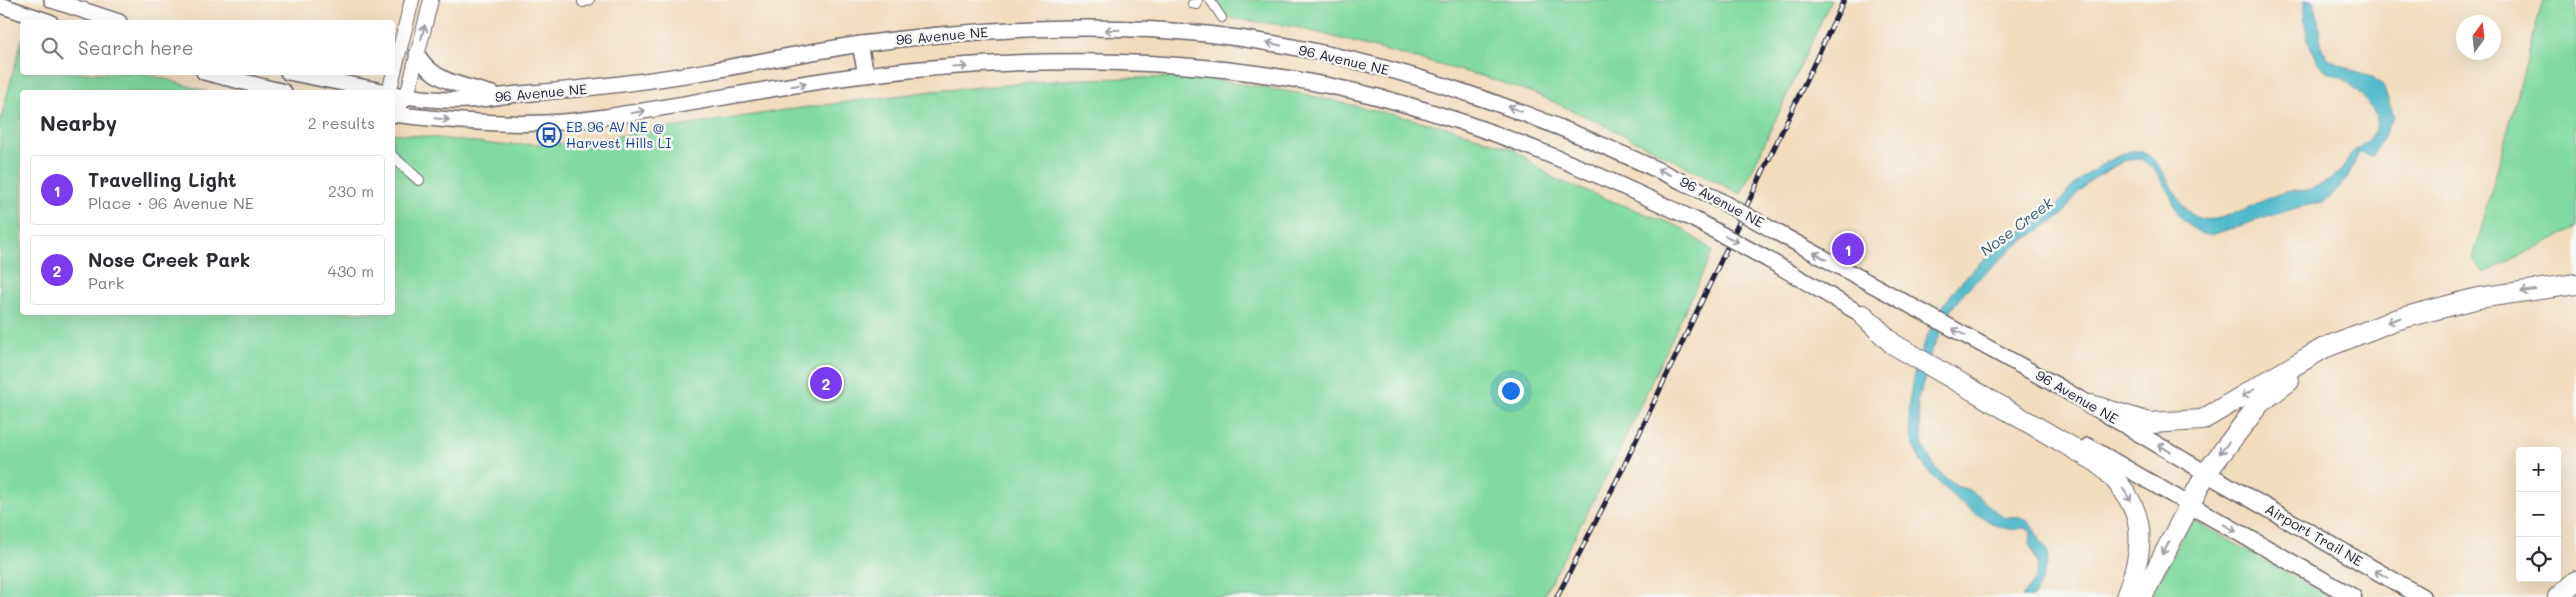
<!DOCTYPE html>
<meta charset="utf-8">
<style>
:root{--surface:#fff;--page:#f2f2f3;--text:#2b2b33;--muted:#7c7c81;--line:#e1e1e2;--accent:#7c3aed}
body{margin:0;font-family:Mali,sans-serif;background:var(--page);color:var(--text)}
.controls{position:absolute;right:15px;bottom:15px;display:grid;overflow:hidden;border-radius:5px;box-shadow:0 5px 20px #0002}
.controls button{width:45px;height:45px;display:grid;place-items:center;padding:0;border:0;border-bottom:1px solid var(--line);background:var(--surface);color:var(--text);font:25px sans-serif}
.compass{position:absolute;left:2456px;top:15px;width:45px;height:45px;border-radius:50%;background:var(--surface);box-shadow:0 5px 20px #0002;rotate:15deg}
.you{position:absolute;left:1510px;top:390px;width:18px;height:18px;margin:-12px;border:4px solid #fff;border-radius:50%;background:#1a73e8;box-shadow:0 0 0 8px #1a73e833}
.badge{display:grid;place-items:center;width:32px;height:32px;border-radius:50%;background:var(--accent);color:#fff;font-size:16px;font-weight:700}
.pin{position:absolute;translate:-50% -50%;border:2px solid #fff;box-shadow:0 1px 5px #0006}
.list{margin:0;padding:0;list-style:none}
h2{display:flex;justify-content:space-between;align-items:center;height:65px;margin:0;padding:0 20px;font-size:21px}
h2 small{font-size:16px;font-weight:400;color:var(--muted)}
.list li{display:grid;grid-template-columns:32px 1fr auto;gap:15px;align-items:center;box-sizing:border-box;height:70px;margin:0 10px 10px;padding:0 10px;border:1px solid var(--line);border-radius:5px}
.list b{display:block;font-size:19px;white-space:nowrap}
.list p{margin:0;font-size:16px;white-space:nowrap;color:var(--muted)}
.list em{font-size:16px;font-style:normal;color:var(--muted)}
.icon{flex:none;width:28px;height:28px;fill:none;stroke:currentColor;stroke-width:2;stroke-linecap:round;stroke-linejoin:round}
.map{position:relative;flex:none;width:2576px;height:597px;overflow:hidden}
.search{position:absolute;background:var(--surface);box-shadow:0 5px 20px #0002;left:20px;top:20px;width:375px;height:55px;display:flex;align-items:center;gap:12px;box-sizing:border-box;padding:0 18px;border-radius:5px;color:var(--muted);font-size:19px}
.panel{position:absolute;background:var(--surface);box-shadow:0 5px 20px #0002;left:20px;top:90px;width:375px;height:225px;border-radius:5px}
.map>svg:first-child{display:block}
.green{fill:#80d99f;stroke:#517e6d}
.water{fill:#4eb9cb;stroke:#386e83}
.lines{fill:none;stroke-linecap:round;stroke-linejoin:round}
.pedestrian-casing{stroke:#6a6368;stroke-width:10}
.minor-casing{stroke:#6a6368;stroke-width:12}
.tertiary-casing{stroke:#6a6368;stroke-width:16}
.secondary-casing{stroke:#6a6368;stroke-width:18}
.primary-casing{stroke:#6a6368;stroke-width:19}
.motorway-casing{stroke:#6a6368;stroke-width:22}
.pedestrian{stroke:#fff;stroke-width:8}
.minor{stroke:#fff;stroke-width:10}
.tertiary{stroke:#fff;stroke-width:14}
.secondary{stroke:#fff;stroke-width:15}
.primary{stroke:#fff;stroke-width:16}
.motorway{stroke:#fff;stroke-width:20}
.rail-casing{stroke:#22223b;stroke-width:5}
.rail{stroke:#f6f6f2;stroke-width:3;stroke-dasharray:9;stroke-linecap:butt}
.secondary-bridge-casing{stroke:#6a6368;stroke-width:18;stroke-linecap:butt}
.secondary-bridge{stroke:#fff;stroke-width:15}
.oneway{stroke:#9c9ca7}
.labels{text-anchor:middle;stroke-width:5;stroke-linejoin:round;paint-order:stroke}
.street-label{font-size:14px;fill:#22223b;stroke:#f6f6f2}
.transit-label{font-size:14px;fill:#164399;stroke:#f6f6f2;text-anchor:start}
.water-label{font-size:15px;font-style:italic;fill:#31576d;stroke:#f6f6f2}
</style>
<div class="map">
<svg width="2576" height="597" viewBox="0 0 2576 597">
<rect width="100%" height="100%" fill="#f6f6f2"/>
<filter id="ink" filterUnits="userSpaceOnUse"><feTurbulence type="fractalNoise" baseFrequency=".02" numOctaves="2"/><feDisplacementMap in="SourceGraphic" scale="10" xChannelSelector="R" yChannelSelector="G"/><feConvolveMatrix kernelMatrix="1 2 1 2 8 2 1 2 1" color-interpolation-filters="sRGB"/></filter>
<filter id="wash" filterUnits="userSpaceOnUse"><feTurbulence type="fractalNoise" baseFrequency=".0096" numOctaves="4" result="noise"/><feDisplacementMap in="SourceGraphic" scale="20" xChannelSelector="R" yChannelSelector="G"/><feGaussianBlur stdDeviation="1.12" result="paint"/><feColorMatrix in="noise" values="0 0 0 0 0 0 0 0 0 0 0 0 0 0 0 0 0 1.4 0 .05"/><feComposite in="paint" operator="in"/></filter>
<g filter="url(#wash)">
<rect width="100%" height="100%" fill="#f1dcbc"/>
<g class="green">
<path d="M1210,0H1831L1741,194L1598,122L1536,94L1485,77L1296,27L1222,17Z"/>
<path d="M2543,0H2576V228L2484,273L2473,259Z"/>
<path d="M22,39V72L144,73L209,92H22V312H392L393,133L501,145L575,143L785,110L933,91L1079,79L1196,77L1304,94L1451,128L1513,149L1555,179L1680,227L1713,251L1618,453L1543,597H0V122Z"/>
<path d="M2195,521L2329,597H2151L2186,529Z"/>
</g>
<path class="water" d="M2304,0H2313L2317,14L2322,48L2326,57L2355,72L2373,77L2383,86L2394,116L2374,154L2372,156L2359,153L2347,178L2334,194L2323,202L2299,207L2211,235H2201L2179,216L2167,188L2154,169L2141,159H2127L2088,182L2071,201L2065,213L2013,248L1966,290L1953,307L1930,354L1929,366L1917,402L1923,446L1933,464L1942,475L1956,486L1970,490L2004,518C2029,512 2031,526 2042,543C2043,546 2047,549 2048,553C2050,561 2038,591 2033,597H2022L2035,579L2038,564L2030,545L2031,532L2028,528C2021,527 2015,531 2008,529C1984,525 1938,486 1924,466C1888,414 1924,322 1963,280C1990,249 2027,230 2058,204C2064,198 2068,190 2074,185C2083,176 2119,153 2131,151C2164,147 2171,204 2196,217C2218,228 2260,199 2282,193C2290,190 2299,192 2307,190C2316,188 2330,179 2338,173C2345,168 2346,159 2352,153C2357,148 2364,145 2368,140C2371,137 2377,127 2377,122C2377,109 2351,82 2339,76C2333,73 2327,73 2322,67C2307,51 2303,21 2304,0Z"/>
</g>
<g filter="url(#ink)">
<g class="lines">
<g class="pedestrian-casing">
<g id="pedestrian">
<path d="M1210,0L1222,18"/>
<path d="M1192,4L1197,5L1198,0"/>
</g>
</g>
<g class="minor-casing">
<g id="minor">
<path d="M583,2L589,0"/>
<path d="M392,156L419,180"/>
</g>
</g>
<g class="tertiary-casing">
<g id="tertiary">
<path d="M389,92L412,0"/>
<path d="M393,114L407,96L431,0"/>
</g>
</g>
<g class="secondary-casing">
<g id="secondary">
<path d="M52,0L119,22"/>
<path d="M0,5L50,22"/>
<path d="M860,44L866,75"/>
<path d="M417,54C432,82 464,86 493,94"/>
<path d="M204,72L284,92"/>
<path d="M288,72L387,92"/>
<path d="M392,94C416,98 443,101 467,100C484,100 503,95 520,94C584,89 646,82 709,71C760,62 811,51 862,44C971,29 1097,22 1207,34C1384,54 1549,116 1708,194"/>
<path d="M392,114C444,120 495,125 546,123C586,121 626,114 666,107C732,96 798,83 864,75C1038,54 1221,55 1390,100C1496,129 1597,173 1695,220"/>
<path d="M1778,233L2056,385L2206,473"/>
<path d="M1767,259L1871,320"/>
<path d="M2088,446L2188,504"/>
</g>
</g>
<g class="primary-casing">
<g id="primary">
<path d="M2206,473L2422,597"/>
<path d="M2188,504L2353,597"/>
</g>
</g>
<g class="motorway-casing">
<g id="motorway">
<path d="M1863,315L1893,344L2097,462C2145,503 2149,539 2126,597"/>
<path d="M2091,405L2150,423L2202,420L2324,348L2395,320L2478,298L2576,284"/>
<path d="M2142,597L2206,473L2260,403L2289,381"/>
<path d="M2558,597L2576,581"/>
</g>
</g>
<use href="#pedestrian" class="pedestrian"/>
<use href="#minor" class="minor"/>
<use href="#tertiary" class="tertiary"/>
<use href="#secondary" class="secondary"/>
<use href="#primary" class="primary"/>
<use href="#motorway" class="motorway"/>
<g class="rail-casing">
<path id="rail" d="M1557,597L1622,470L1844,0"/>
</g>
<use href="#rail" class="rail"/>
<g class="secondary-bridge-casing">
<g id="secondary-bridge">
<path d="M1708,194L1778,233"/>
<path d="M1695,220L1767,259"/>
</g>
</g>
<use href="#secondary-bridge" class="secondary-bridge"/>
</g>
<defs><path id="oneway-shaft" d="M-6 0H5M1.5-3L5.5 0L1.5 3" fill="none" stroke-width="1.6" stroke-linecap="round" stroke-linejoin="round" transform="scale(1.25)"/></defs>
<g class="oneway">
<use href="#oneway-shaft" transform="translate(1112 30) rotate(180)"/>
<use href="#oneway-shaft" transform="translate(423 32) rotate(-75)"/>
<use href="#oneway-shaft" transform="translate(1274 44) rotate(-169)"/>
<use href="#oneway-shaft" transform="translate(960 67) rotate(-3)"/>
<use href="#oneway-shaft" transform="translate(799 85) rotate(-9)"/>
<use href="#oneway-shaft" transform="translate(1515 109) rotate(-159)"/>
<use href="#oneway-shaft" transform="translate(638 112) rotate(-9)"/>
<use href="#oneway-shaft" transform="translate(442 119) rotate(6)"/>
<use href="#oneway-shaft" transform="translate(1664 172) rotate(-154)"/>
<use href="#oneway-shaft" transform="translate(1732 239) rotate(27)"/>
<use href="#oneway-shaft" transform="translate(1820 256) rotate(-151)"/>
<use href="#oneway-shaft" transform="translate(2528 291) rotate(172)"/>
<use href="#oneway-shaft" transform="translate(2394 320) rotate(161)"/>
<use href="#oneway-shaft" transform="translate(1959 332) rotate(-152)"/>
<use href="#oneway-shaft" transform="translate(2248 393) rotate(150)"/>
<use href="#oneway-shaft" transform="translate(2164 448) rotate(-149)"/>
<use href="#oneway-shaft" transform="translate(2224 448) rotate(129)"/>
<use href="#oneway-shaft" transform="translate(2127 495) rotate(57)"/>
<use href="#oneway-shaft" transform="translate(2230 528) rotate(29)"/>
<use href="#oneway-shaft" transform="translate(2166 548) rotate(116)"/>
<use href="#oneway-shaft" transform="translate(2381 574) rotate(-150)"/>
</g>
</g>
<defs>
<g id="bus-ring" transform="scale(1.25)"><circle r="9.5" fill="#f6f6f2" stroke="#1a4fb4" stroke-width="1.5"/><path d="M-5-6H5V4H4V6H2V4H-2V6H-4V4H-5ZM-3.5-4V0h7V-4ZM-3.5 1.2v1.5H-2V1.2ZM2 1.2v1.5H3.5V1.2Z" fill="#1a4fb4"/></g>
</defs>
<g fill-rule="evenodd">
<use href="#bus-ring" x="549" y="135"/>
</g>
<g class="labels">
<g class="street-label">
<text transform="translate(942 36) rotate(-5)" y="5">96 Avenue NE</text>
<text transform="translate(1344 60) rotate(13)" y="5">96 Avenue NE</text>
<text transform="translate(541 93) rotate(-5)" y="5">96 Avenue NE</text>
<text transform="translate(1722 202) rotate(28)" y="5">96 Avenue NE</text>
<text transform="translate(2077 397) rotate(30)" y="5">96 Avenue NE</text>
<text transform="translate(2314 535) rotate(30)" y="5">Airport Trail NE</text>
</g>
<g class="transit-label">
<text x="566" y="132">EB 96 AV NE @<tspan x="566" dy="16">Harvest Hills LI</tspan></text>
</g>
<g class="water-label">
<text transform="translate(2017 227) rotate(-37)" y="5">Nose Creek</text>
</g>
</g>
</svg>
<div class="controls">
<button>+</button>
<button>−</button>
<button><svg class="icon" aria-label="locate" viewBox="0 0 24 24"><circle cx="12" cy="12" r="6"/><path d="M12 2v4M12 18v4M2 12h4M18 12h4"/></svg></button>
</div>
<svg class="compass" viewBox="-18 -18 36 36"><path d="M0-13l5 13h-10z" fill="#e53935"/><path d="M0 13l5-13h-10z" fill="#7c7c81"/></svg>
<div class="you"></div>
<div class="pin badge" style="left:1848px;top:249px">1</div>
<div class="pin badge" style="left:826px;top:383px">2</div>
<div class="search"><svg class="icon" aria-label="search" viewBox="0 0 24 24"><circle cx="10" cy="10" r="6"/><path d="M15 15l6 6"/></svg>Search here</div>
<section class="panel">
<h2>Nearby<small>2 results</small></h2>
<ul class="list">
<li><span class="badge">1</span><div><b>Travelling Light</b><p>Place · 96 Avenue NE</p></div><em>230 m</em></li>
<li><span class="badge">2</span><div><b>Nose Creek Park</b><p>Park</p></div><em>430 m</em></li>
</ul>
</section>
</div>
